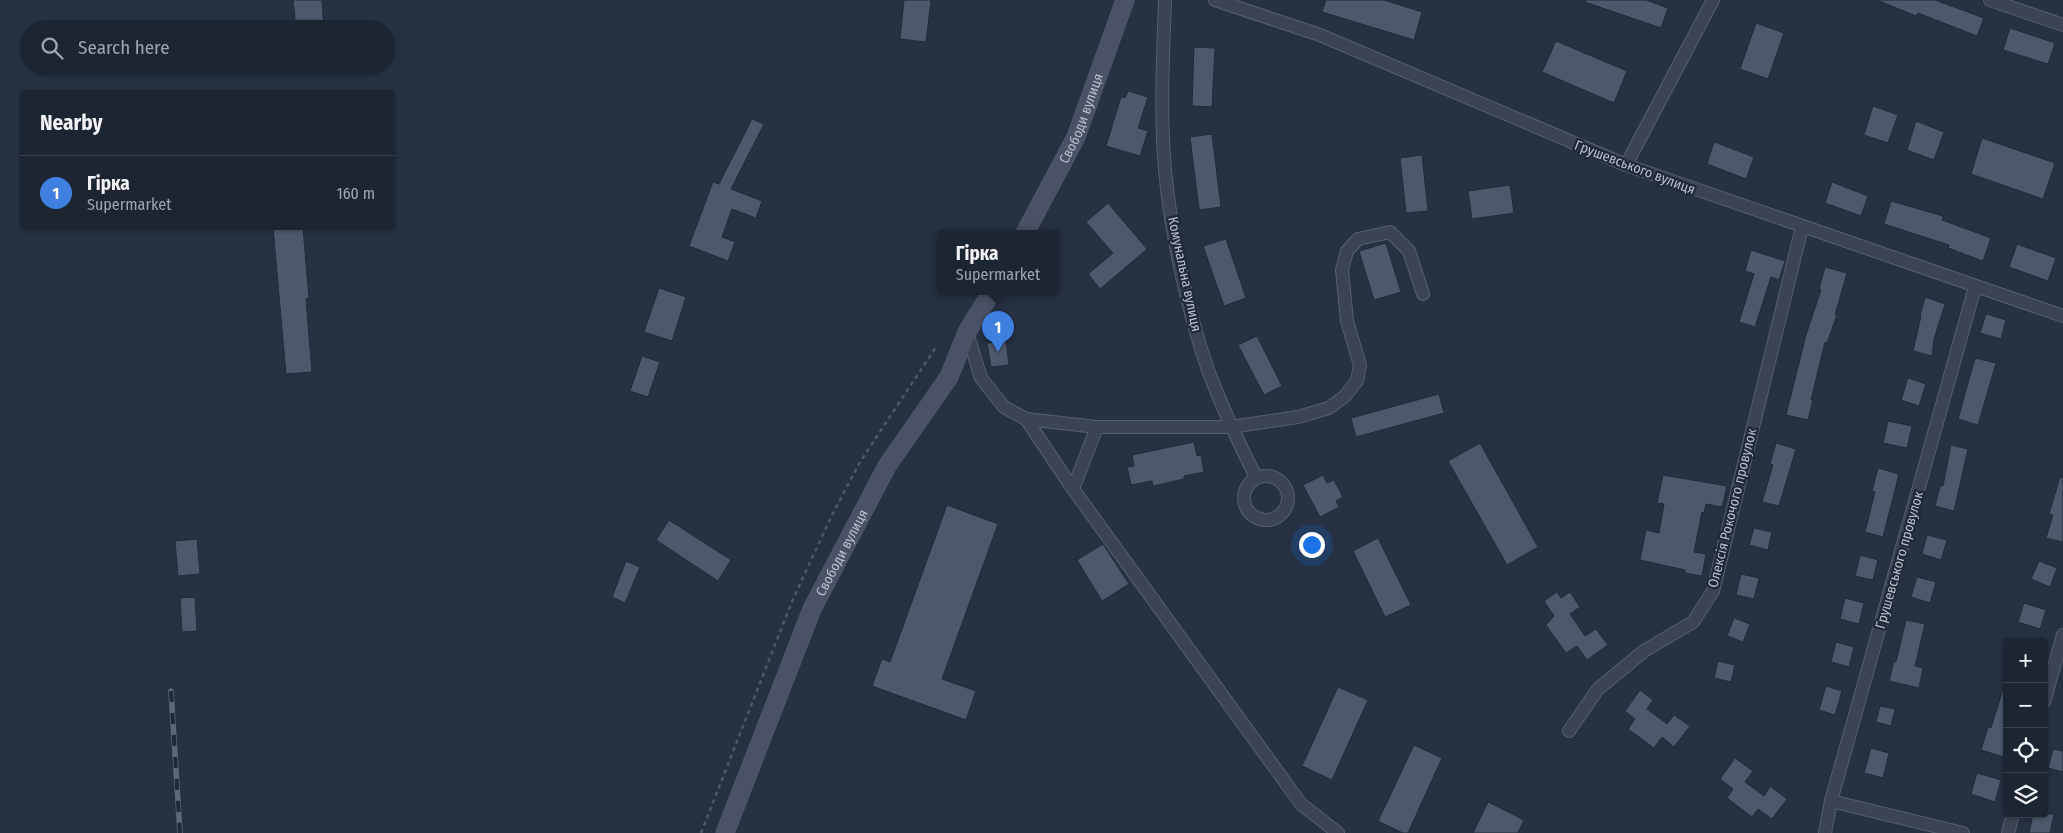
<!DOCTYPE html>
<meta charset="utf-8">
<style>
:root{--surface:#1c2532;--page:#252d3a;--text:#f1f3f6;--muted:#a0a5ac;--line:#3a424d;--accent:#db2777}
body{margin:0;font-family:"Fira Sans Condensed",sans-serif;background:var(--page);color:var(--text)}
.controls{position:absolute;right:15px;bottom:15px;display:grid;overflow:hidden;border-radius:5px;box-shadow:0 1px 4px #0004}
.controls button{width:45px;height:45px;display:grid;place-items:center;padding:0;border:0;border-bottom:1px solid var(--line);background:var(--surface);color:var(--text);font:25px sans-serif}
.you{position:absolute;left:1311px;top:544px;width:18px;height:18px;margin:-12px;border:4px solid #fff;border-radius:50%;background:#1a73e8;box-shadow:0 0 0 8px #1a73e833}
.badge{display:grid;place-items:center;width:32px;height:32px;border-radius:50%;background:var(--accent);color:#fff;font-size:16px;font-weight:700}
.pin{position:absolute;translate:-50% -41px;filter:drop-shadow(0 1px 2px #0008)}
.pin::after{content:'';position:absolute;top:26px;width:18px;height:15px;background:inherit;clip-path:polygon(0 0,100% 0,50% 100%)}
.popup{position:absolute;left:937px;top:230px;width:122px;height:65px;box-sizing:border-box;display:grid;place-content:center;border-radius:5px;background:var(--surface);filter:drop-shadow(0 1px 4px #0005);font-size:16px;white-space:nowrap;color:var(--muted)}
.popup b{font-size:19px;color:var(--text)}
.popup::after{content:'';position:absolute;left:50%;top:100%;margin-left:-10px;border:10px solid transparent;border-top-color:var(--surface)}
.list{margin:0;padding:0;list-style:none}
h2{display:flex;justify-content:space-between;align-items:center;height:65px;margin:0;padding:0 20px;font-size:21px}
h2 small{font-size:16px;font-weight:400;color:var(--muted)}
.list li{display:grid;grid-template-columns:32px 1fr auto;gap:15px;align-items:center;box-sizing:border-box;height:75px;padding:0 20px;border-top:1px solid var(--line)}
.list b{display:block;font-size:19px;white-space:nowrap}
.list p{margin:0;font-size:16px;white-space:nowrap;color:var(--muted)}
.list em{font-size:16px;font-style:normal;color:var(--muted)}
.icon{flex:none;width:28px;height:28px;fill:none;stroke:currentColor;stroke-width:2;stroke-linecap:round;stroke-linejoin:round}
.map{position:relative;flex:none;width:2063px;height:833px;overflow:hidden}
.search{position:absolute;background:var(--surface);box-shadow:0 1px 4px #0004;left:20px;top:20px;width:375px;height:55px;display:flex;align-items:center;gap:12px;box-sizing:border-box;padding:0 18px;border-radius:28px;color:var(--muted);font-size:19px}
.panel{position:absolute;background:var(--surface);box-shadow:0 1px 4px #0004;left:20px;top:90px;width:375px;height:140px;border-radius:5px}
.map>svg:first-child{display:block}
.building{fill:#4c586c;stroke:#212b3a}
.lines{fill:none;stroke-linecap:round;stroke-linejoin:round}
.minor-casing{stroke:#565f6d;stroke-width:14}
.secondary-casing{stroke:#565f6d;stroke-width:19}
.path{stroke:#475d61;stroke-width:2.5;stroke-dasharray:4 4;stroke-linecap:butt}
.minor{stroke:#3b4453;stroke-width:12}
.secondary{stroke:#495266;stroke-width:18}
.rail-casing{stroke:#5d677a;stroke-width:5.5}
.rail{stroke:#1f2938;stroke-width:4;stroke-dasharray:11;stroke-linecap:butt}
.labels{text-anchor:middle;stroke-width:4.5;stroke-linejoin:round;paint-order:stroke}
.street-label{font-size:14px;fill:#b8bfcd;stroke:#1f2938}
</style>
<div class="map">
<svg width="2063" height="833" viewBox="0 0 2063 833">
<rect width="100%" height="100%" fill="#263143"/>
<g class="building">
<path d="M293,0H322L324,29H296Z"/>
<path d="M904,0H931L926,42L900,39Z"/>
<path d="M1326,0H1384L1422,12L1414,40L1322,12Z"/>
<path d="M1585,0H1646L1668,8L1661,28L1585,2Z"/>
<path d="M1877,0H1935L1984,18L1977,36L1918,13L1916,16Z"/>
<path d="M1756,23L1784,33L1768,79L1740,69Z"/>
<path d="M2010,28L2055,43L2048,64L2003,50Z"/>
<path d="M1556,41L1627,71L1614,103L1542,72Z"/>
<path d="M1194,47L1215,48L1212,107L1192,106Z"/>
<path d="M1128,91L1148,97L1138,128L1148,131L1140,156L1106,146L1121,97L1125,98Z"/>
<path d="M1873,106L1898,115L1888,143L1864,135Z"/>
<path d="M752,119L764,124L731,189L762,201L756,218L732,209L722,237L735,242L728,261L689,246L713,182L719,184Z"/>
<path d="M1916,121L1944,132L1934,160L1907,150Z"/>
<path d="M1212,134L1221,207L1199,210L1190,137Z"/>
<path d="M1982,138L2055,163L2043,199L1971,174Z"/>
<path d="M1714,142L1754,157L1746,179L1707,164Z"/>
<path d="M1422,155L1428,211L1406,213L1400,158Z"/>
<path d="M1832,182L1868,196L1861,216L1825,203Z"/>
<path d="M1510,185L1514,213L1472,219L1468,191Z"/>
<path d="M1891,201L1943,216L1942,220L1991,238L1983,261L1948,248L1949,245L1884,224Z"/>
<path d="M1108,203L1147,249L1100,289L1088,274L1113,253L1086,222Z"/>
<path d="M273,228H303L309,298L306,299L312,372L286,374Z"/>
<path d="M1226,239L1246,298L1224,306L1203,246Z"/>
<path d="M1386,243L1401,292L1374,300L1359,251Z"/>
<path d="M2017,244L2056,258L2048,281L2009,267Z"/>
<path d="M1751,250L1785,261L1779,280L1771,277L1755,327L1739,322L1754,274L1745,271Z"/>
<path d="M1825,267L1847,273L1835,315H1837L1827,343L1825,342L1811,400H1813L1808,420L1786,415L1806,335L1821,290L1819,289Z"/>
<path d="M659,288L686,297L672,341L644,332Z"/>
<path d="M1925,297L1945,304L1934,339L1932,356L1913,351L1921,316H1920Z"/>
<path d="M1986,314L2006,320L2001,339L1980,333Z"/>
<path d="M1257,336L1282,386L1264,395L1238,345Z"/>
<path d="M1006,340L1009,365L991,367L987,343Z"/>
<path d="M642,356L660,362L648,397L630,391Z"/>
<path d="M1975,358L1996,363L1978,425L1958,419Z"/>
<path d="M1908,378L1926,384L1919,406L1901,400Z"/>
<path d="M1439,394L1444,413L1356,437L1351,418Z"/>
<path d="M1888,421L1912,426L1907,448L1883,443Z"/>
<path d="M1194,442L1197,456L1201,455L1204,472L1184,476V479L1153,486L1152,481L1131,485L1127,467L1134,466L1132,455Z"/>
<path d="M1480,443L1538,547L1507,565L1448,461Z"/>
<path d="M1776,443L1796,449L1779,506L1762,502L1773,465L1770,464Z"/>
<path d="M1951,445L1968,449L1954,511L1935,506L1940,486H1943Z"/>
<path d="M1878,468L1899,474L1883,537L1865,532L1875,492L1872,491Z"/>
<path d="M1323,475L1327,483L1334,480L1343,497L1336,501L1339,507L1320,517L1303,485Z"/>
<path d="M1663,475L1727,486L1722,507L1706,504L1704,513L1702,512L1694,552L1706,554L1702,576L1685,573V570L1640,560L1646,530L1659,533L1664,504L1657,503Z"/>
<path d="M2060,477L2063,478V542L2046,538L2053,515L2049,514Z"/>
<path d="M947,505L998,524L942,679L976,691L966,720L872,686L882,659L890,662Z"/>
<path d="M669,520L731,560L718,581L656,540Z"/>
<path d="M1754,528L1772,532L1768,550L1749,545Z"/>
<path d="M1927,535L1947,540L1941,560L1922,554Z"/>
<path d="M1378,538L1411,605L1385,617L1353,551Z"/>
<path d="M197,539L200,574L178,576L175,541Z"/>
<path d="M1103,544L1129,584L1102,601L1077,560Z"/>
<path d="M1860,555L1878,560L1873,580L1855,576Z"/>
<path d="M626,561L640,567L625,603L612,597Z"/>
<path d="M2039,561L2057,568L2050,587L2031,579Z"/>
<path d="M1741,574L1759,578L1754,599L1736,595Z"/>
<path d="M1917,577L1936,582L1930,603L1911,597Z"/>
<path d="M1557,592L1561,598L1570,592L1580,607L1570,614L1585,636L1596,629L1608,645L1587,660L1577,646L1566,653L1546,625L1554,616L1544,601Z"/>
<path d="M195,597L197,631L182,632L180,598Z"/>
<path d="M1845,598L1864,603L1859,624L1840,619Z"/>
<path d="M2024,603L2046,610L2040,629L2018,622Z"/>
<path d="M1734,618L1750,624L1743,642L1727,636Z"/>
<path d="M1906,620L1925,624L1915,666L1923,668L1919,688L1889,681L1894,661L1896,662Z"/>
<path d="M1836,642L1854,647L1849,667L1831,662Z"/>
<path d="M1718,661L1735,665L1731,682L1714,678Z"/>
<path d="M1826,686L1842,691L1835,715L1819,710Z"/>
<path d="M2004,686L2007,687V758L1981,750L1988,727L1991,728Z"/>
<path d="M1338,687L1368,700L1332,780L1302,766Z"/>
<path d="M1640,690L1653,700L1647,709L1667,724L1674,715L1690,726L1674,747L1662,737L1654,748L1628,729L1635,719L1625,711Z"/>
<path d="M1880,706L1895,709L1891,726L1876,722Z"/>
<path d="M1414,745L1442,758L1408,833H1403L1378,821Z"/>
<path d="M1871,748L1889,753L1883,778L1864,773Z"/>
<path d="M2053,749L2063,751V772L2048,768Z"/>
<path d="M1735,758L1753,771L1745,782L1764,796L1770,786L1787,799L1772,819L1758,809L1752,817L1727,798L1733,789L1720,779Z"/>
<path d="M1977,773L2001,780L1995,802L1971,794Z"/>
<path d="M1488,802L1524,820L1518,833H1473Z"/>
<path d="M2033,814H2054L2050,833H2029Z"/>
</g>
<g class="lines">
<g class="minor-casing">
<g id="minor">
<path d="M1165,0C1163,57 1160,114 1165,170C1171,234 1187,309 1208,370C1222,407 1238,442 1256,477"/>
<path d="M1215,0L1320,35L1626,165L2063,316"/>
<path d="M1990,0L2063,25"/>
<path d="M1626,165L1713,0"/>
<path d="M967,332L981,378L1004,407L1026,419L1073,489L1301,804L1338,833"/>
<path d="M1026,419L1097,427H1231L1298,417L1329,408L1345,396L1357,381L1360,365L1347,321L1342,270L1347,251L1358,239L1390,232L1409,251L1423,294"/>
<circle cx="1266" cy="498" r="22"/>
<path d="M1073,489L1097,427"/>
<path d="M2044,702L2063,635"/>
<path d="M1569,731L1598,689L1644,651L1693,622L1713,591L1802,227"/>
<path d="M1831,801L1963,833"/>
<path d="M1825,833L1831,801L1975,287"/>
<path d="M2008,833L2013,814"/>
</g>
</g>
<g class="secondary-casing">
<g id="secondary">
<path id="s1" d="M1025,233L1076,137L1125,0"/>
<path id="s2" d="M725,833L812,609L887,466L949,377L967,332L992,291"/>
</g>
</g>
<path class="path" d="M701,833L793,599L832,515L860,462L936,347"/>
<use href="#minor" class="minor"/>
<use href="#secondary" class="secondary"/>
<g class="rail-casing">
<path id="rail" d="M171,691L180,833"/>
</g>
<use href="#rail" class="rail"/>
</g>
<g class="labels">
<g class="street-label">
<text dy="5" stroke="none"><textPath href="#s1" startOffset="128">Свободи вулиця</textPath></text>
<text transform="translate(1635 167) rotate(21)" y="5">Грушевського вулиця</text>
<text transform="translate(1185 274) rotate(78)" y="5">Комунальна вулиця</text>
<text transform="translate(1732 508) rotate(-76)" y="5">Олексія Рокочого провулок</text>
<text dy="5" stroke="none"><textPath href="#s2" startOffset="304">Свободи вулиця</textPath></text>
<text transform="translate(1899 560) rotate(-74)" y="5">Грушевського провулок</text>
</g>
</g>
</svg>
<div class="controls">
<button>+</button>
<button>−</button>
<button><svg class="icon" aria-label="locate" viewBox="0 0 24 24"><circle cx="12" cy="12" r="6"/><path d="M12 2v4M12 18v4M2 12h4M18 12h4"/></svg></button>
<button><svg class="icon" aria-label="layers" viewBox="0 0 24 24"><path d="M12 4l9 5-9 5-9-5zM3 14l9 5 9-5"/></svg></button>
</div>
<div class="you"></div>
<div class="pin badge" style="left:998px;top:352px;background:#3f7fe0">1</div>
<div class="popup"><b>Гірка</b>Supermarket</div>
<div class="search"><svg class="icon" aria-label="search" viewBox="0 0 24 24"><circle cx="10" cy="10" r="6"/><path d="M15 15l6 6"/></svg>Search here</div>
<section class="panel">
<h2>Nearby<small></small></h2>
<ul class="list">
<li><span class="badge" style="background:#3f7fe0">1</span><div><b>Гірка</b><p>Supermarket</p></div><em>160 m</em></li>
</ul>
</section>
</div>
